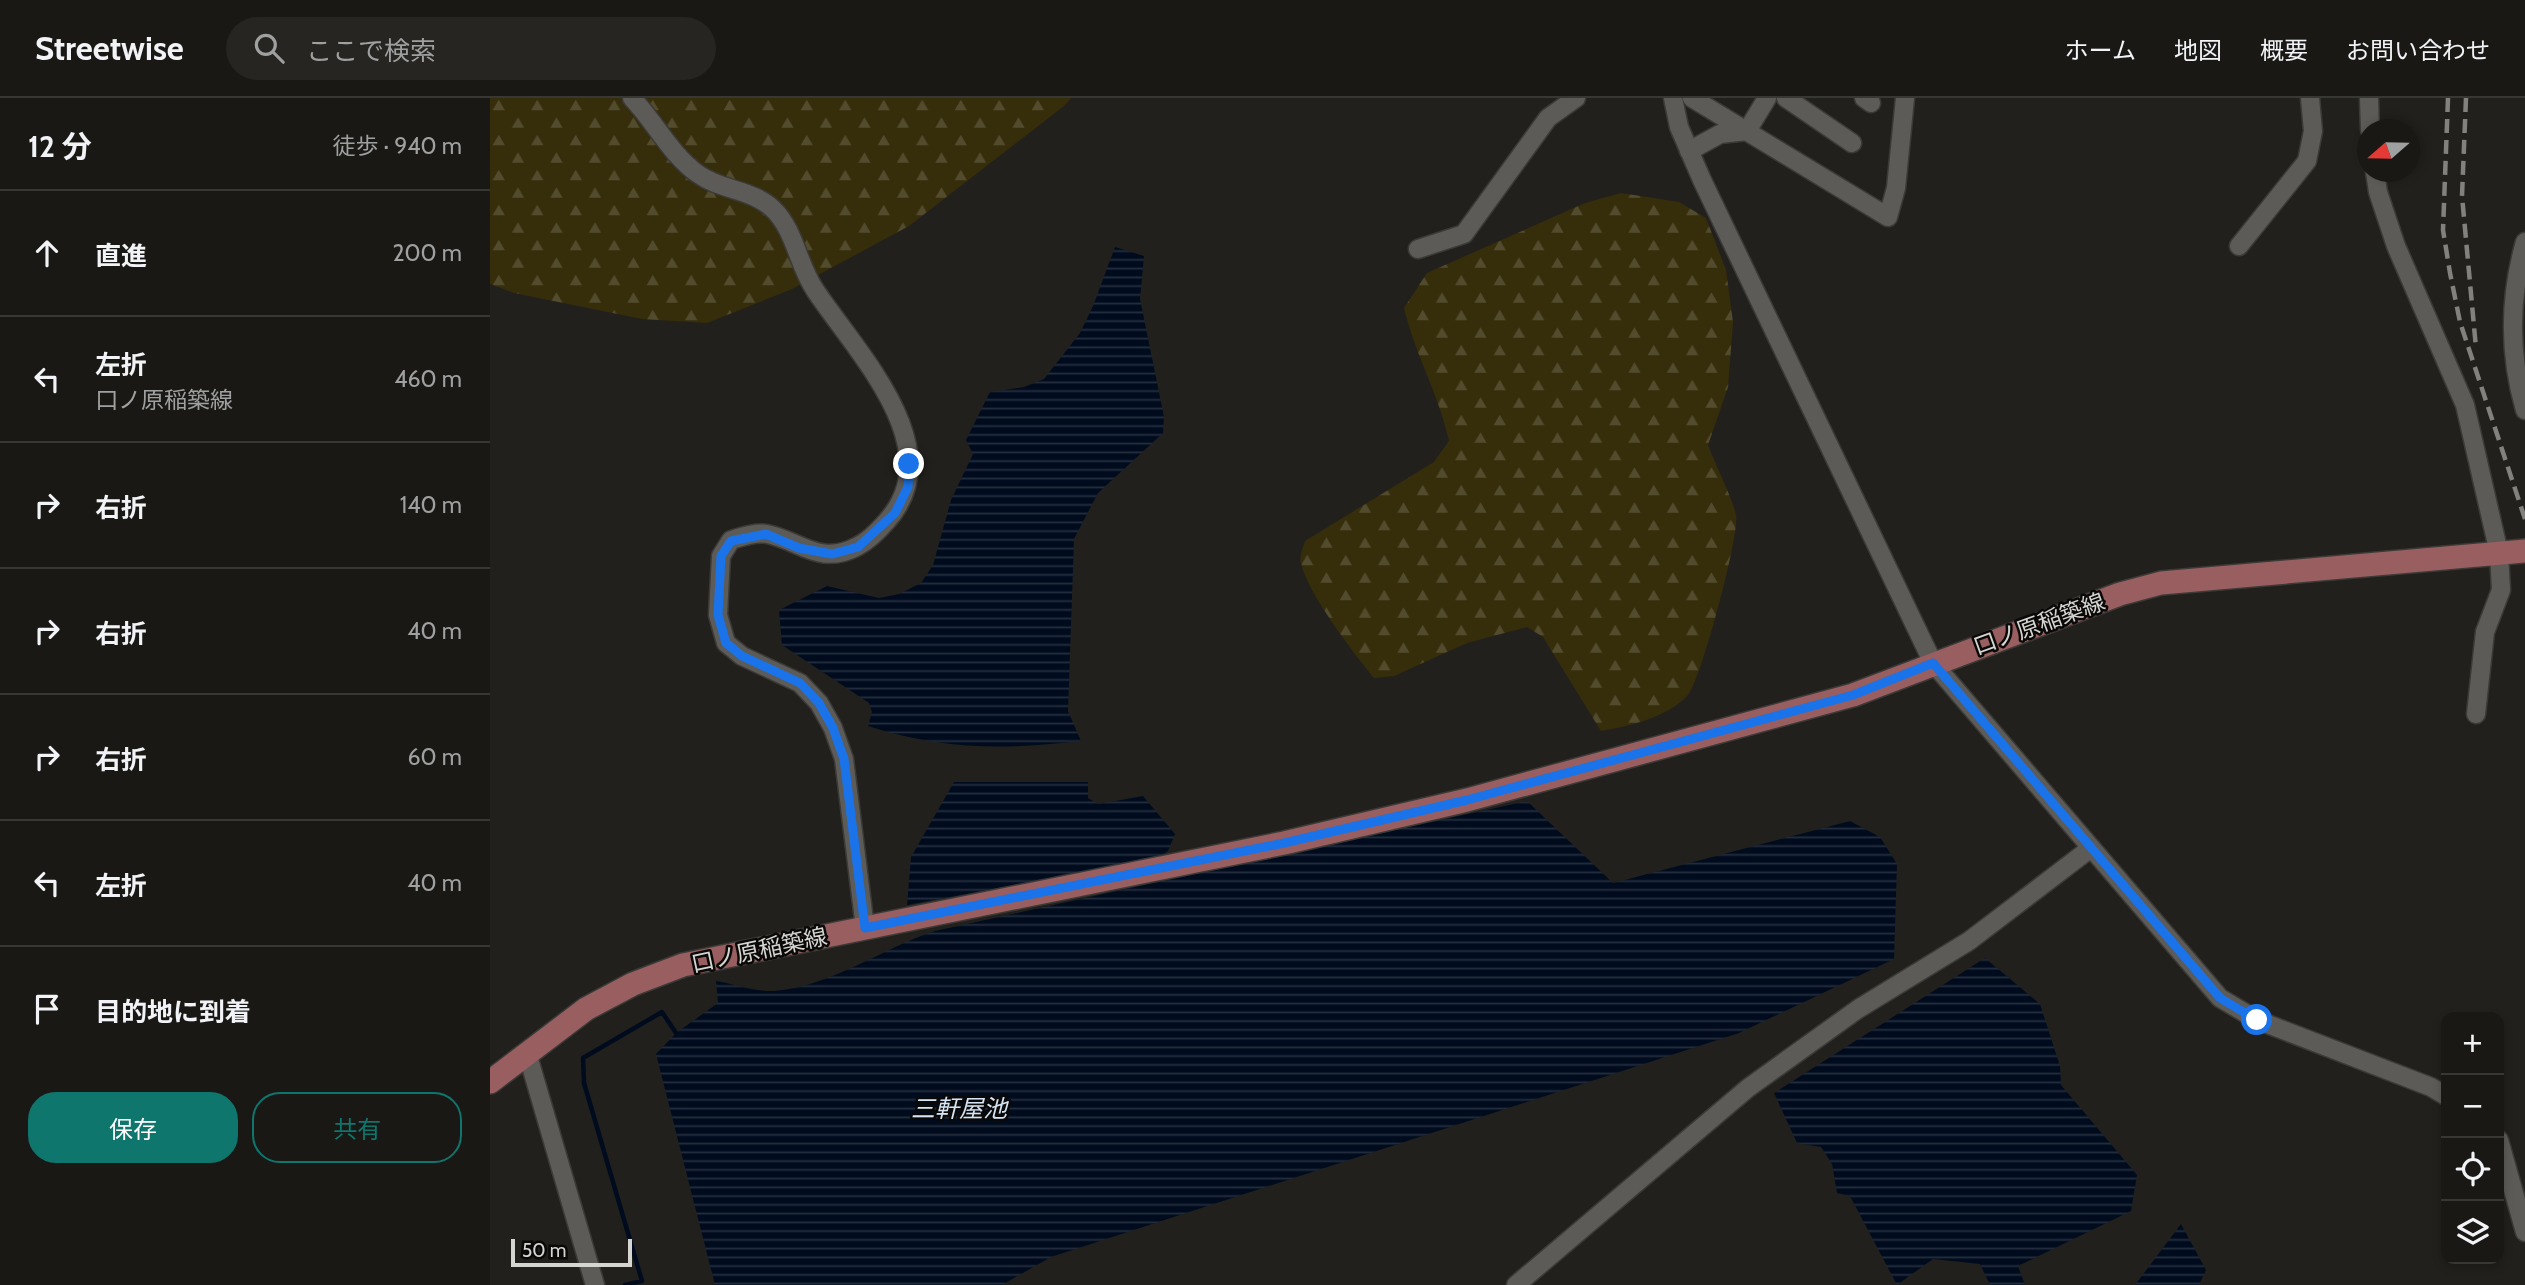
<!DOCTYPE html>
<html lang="ja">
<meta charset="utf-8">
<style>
:root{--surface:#191815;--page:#262522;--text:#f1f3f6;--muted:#9fa0a0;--line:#373734;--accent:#0f766e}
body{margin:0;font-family:Cabin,"Noto Sans JP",sans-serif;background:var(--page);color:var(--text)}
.controls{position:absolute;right:21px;bottom:21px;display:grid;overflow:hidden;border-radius:14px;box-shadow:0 4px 10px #0003}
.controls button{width:63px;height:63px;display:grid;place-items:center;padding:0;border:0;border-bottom:2px solid var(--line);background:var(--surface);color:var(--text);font:35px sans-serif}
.compass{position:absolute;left:1867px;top:21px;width:63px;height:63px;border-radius:50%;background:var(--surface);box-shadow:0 4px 10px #0003;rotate:250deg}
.scale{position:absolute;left:21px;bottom:18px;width:121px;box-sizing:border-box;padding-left:7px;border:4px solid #d5d5d2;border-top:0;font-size:19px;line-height:24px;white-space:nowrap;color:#d5d5d2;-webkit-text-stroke:5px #0a0908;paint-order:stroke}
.stop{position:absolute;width:21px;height:21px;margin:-16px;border:5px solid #1a73e8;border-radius:50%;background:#fff}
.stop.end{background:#1a73e8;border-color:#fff;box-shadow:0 2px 7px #0008}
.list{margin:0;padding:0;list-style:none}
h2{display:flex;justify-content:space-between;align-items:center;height:91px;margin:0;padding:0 28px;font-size:30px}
h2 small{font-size:23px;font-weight:400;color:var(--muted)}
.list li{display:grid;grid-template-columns:46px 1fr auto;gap:21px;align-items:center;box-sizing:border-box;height:126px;padding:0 28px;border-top:2px solid var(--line)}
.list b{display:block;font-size:26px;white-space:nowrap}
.list p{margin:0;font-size:23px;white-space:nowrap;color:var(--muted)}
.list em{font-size:23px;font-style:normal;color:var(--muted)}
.actions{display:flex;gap:14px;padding:21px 28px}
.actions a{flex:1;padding:16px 0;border:2px solid var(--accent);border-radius:28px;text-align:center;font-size:24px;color:var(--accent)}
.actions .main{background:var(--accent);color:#fff}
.icon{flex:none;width:38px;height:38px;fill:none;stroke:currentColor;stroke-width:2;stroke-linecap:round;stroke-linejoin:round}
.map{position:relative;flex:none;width:2035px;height:1187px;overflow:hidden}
header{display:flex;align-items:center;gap:42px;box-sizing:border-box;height:98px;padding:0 35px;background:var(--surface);border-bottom:2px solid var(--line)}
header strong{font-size:33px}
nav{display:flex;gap:38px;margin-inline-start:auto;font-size:24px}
.search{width:490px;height:63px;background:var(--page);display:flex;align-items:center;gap:18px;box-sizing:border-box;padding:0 24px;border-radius:38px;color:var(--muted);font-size:26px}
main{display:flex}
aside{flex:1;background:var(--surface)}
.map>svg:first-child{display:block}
.forest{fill:url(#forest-firs)}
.water{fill:url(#water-rules)}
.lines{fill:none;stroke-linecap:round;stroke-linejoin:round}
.stream{stroke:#000c1e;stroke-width:4.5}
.minor-casing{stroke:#3b3a37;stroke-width:21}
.major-casing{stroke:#3b3a37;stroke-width:26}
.minor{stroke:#5d5b57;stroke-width:18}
.major{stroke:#985e60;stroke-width:23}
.rail{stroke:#82817e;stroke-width:4.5;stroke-dasharray:14 7;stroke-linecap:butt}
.route{stroke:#1a73e8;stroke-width:9}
.labels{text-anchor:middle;stroke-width:5;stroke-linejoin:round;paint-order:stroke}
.street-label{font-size:23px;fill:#d5d5d2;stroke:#0a0908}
.water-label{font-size:24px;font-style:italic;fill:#d5e5f5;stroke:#0a0908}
</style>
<header>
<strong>Streetwise</strong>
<div class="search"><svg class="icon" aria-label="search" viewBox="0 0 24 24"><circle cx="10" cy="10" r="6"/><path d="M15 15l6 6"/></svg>ここで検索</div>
<nav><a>ホーム</a><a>地図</a><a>概要</a><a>お問い合わせ</a></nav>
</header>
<main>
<aside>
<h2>12 分<small>徒歩 · 940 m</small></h2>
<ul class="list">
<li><svg class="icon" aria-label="ahead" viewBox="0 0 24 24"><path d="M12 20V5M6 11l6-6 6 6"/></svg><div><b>直進</b></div><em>200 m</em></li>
<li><svg class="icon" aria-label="left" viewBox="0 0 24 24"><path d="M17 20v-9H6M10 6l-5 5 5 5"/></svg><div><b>左折</b><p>口ノ原稲築線</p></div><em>460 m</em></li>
<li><svg class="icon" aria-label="right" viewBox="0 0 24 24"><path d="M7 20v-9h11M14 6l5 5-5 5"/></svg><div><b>右折</b></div><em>140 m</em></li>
<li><svg class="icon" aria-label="right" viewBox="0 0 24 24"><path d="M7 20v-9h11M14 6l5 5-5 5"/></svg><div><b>右折</b></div><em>40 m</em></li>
<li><svg class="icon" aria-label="right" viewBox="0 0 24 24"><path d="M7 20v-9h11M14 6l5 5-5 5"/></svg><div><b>右折</b></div><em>60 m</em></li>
<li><svg class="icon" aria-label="left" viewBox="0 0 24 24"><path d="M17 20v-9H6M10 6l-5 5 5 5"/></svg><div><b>左折</b></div><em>40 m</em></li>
<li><svg class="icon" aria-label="arrive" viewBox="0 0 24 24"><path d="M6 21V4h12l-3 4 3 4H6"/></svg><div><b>目的地に到着</b></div></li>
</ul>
<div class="actions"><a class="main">保存</a><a>共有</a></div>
</aside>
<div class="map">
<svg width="2035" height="1187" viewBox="0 0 2035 1187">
<defs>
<pattern id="forest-firs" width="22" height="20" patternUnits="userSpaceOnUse" patternTransform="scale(1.75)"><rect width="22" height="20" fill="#362d0a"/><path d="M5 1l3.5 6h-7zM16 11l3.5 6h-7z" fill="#524b2d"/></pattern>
<pattern id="water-rules" width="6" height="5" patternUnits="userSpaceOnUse" patternTransform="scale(1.75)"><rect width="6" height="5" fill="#000c1e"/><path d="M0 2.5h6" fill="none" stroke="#242e3e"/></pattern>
</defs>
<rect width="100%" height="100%" fill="#21201c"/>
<g class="forest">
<path d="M0,0H581L574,8L419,128L302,191L217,225L152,221L24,195L0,186Z"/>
<path d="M1131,95L1189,104L1216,120L1236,172L1243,224L1238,289L1218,347C1226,368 1241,397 1246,417C1250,436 1211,582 1198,597C1176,620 1140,628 1111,633L1053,539L1037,529L977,545L904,578L884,580C863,554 818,496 811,465C809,458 813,450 815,443L944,364L959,343C949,297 925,256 914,210L937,175L1095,105Z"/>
</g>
<g class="water">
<path d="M625,149L654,158L650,201L674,319L673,335L608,395L584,441L578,613L591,643C515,652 452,652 378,628L382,614L379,605L292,547L289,512L337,488L389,500L409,496L431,485L443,467L461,402L483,356L476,342L500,294L534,289L554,281L590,235L603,208Z"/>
<path d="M464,684H598V700L608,706L653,698L685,736L678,753L667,760L417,807L421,759Z"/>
<path d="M1037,703L1123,785L1360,723L1390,739L1407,766L1404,861L1249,935L561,1159L512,1187H225L166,956L186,935L228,905L226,883C244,886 266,894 284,893C340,889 392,850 445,833Z"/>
<path d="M1495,860L1550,906L1570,968L1571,987L1647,1077L1641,1113L1528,1168L1535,1187H1500L1490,1166L1443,1161L1407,1187L1360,1098L1347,1095L1342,1066L1331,1049L1307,1045L1284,995Z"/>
<path d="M1691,1126L1716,1172L1709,1187H1645Z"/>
</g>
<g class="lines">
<path class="stream" d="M135,1187L152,1183L94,985L93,960L172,914L186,935"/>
<g class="minor-casing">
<g id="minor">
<path d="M142,0C165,24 181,57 208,76C232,93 263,91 284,112C305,133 308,167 325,192C366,254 463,351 396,424C388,433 378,443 368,448C330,469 309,442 277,436C266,434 251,439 241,442L231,458L228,517L236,545L252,558L310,585L329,605L343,630L354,661L375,830"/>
<path d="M1183,0L1189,29L1212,82L1443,565L1730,900L1767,922L1941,989L1956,998"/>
<path d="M1202,0L1398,119L1406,90L1415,0"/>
<path d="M1296,0L1362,45"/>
<path d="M1374,0L1381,5"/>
<path d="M1879,0L1880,32"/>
<path d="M1199,53L1230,36L1257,33L1277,0"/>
<path d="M1885,74L1888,94L1906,148L1975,307L2009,455L2011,492L1995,534L1986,616"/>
<path d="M2035,144C2019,200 2019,257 2035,312"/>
<path d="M1749,148L1817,63L1823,33L1820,0"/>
<path d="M928,151L974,136L1058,20L1086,0"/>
<path d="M38,958L105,1187"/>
<path d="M2009,1042L2035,1134"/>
<path d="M1026,1187L1258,990L1368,911L1479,843L1601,750"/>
</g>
</g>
<g class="major-casing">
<path id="major" d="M0,984L96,911L143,886L193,867L794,745L977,702L1363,597L1630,496L1671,485L2035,453"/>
</g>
<use href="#minor" class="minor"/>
<use href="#major" class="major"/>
<g class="rail">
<path d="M1958,0L1953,132L1960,175L1970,224L2035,421"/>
<path d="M1976,0L1972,98L1986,250"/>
</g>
</g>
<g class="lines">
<path class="route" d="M419,366L418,389L405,415L368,449L342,456L309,450L276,436L241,443L231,458L228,517L236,545L252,558L310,585L329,605L343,630L354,661L375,830L794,745L977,702L1363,597L1443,565L1730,900L1767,922"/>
</g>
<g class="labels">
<g class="street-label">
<text transform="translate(1549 526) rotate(-20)" y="8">口ノ原稲築線</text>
<text transform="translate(269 852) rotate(-12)" y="8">口ノ原稲築線</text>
</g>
<g class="water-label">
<text x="469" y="1019">三軒屋池</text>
</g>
</g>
</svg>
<div class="controls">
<button>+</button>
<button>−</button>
<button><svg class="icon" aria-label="locate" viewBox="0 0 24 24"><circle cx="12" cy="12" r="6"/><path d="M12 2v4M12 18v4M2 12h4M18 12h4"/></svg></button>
<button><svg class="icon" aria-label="layers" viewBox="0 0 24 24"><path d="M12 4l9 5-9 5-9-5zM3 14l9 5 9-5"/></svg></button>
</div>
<svg class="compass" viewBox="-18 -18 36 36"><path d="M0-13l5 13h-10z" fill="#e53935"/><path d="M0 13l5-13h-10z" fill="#9fa0a0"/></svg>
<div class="scale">50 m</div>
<div class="stop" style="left:1767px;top:922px"></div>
<div class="stop end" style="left:419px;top:366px"></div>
</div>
</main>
